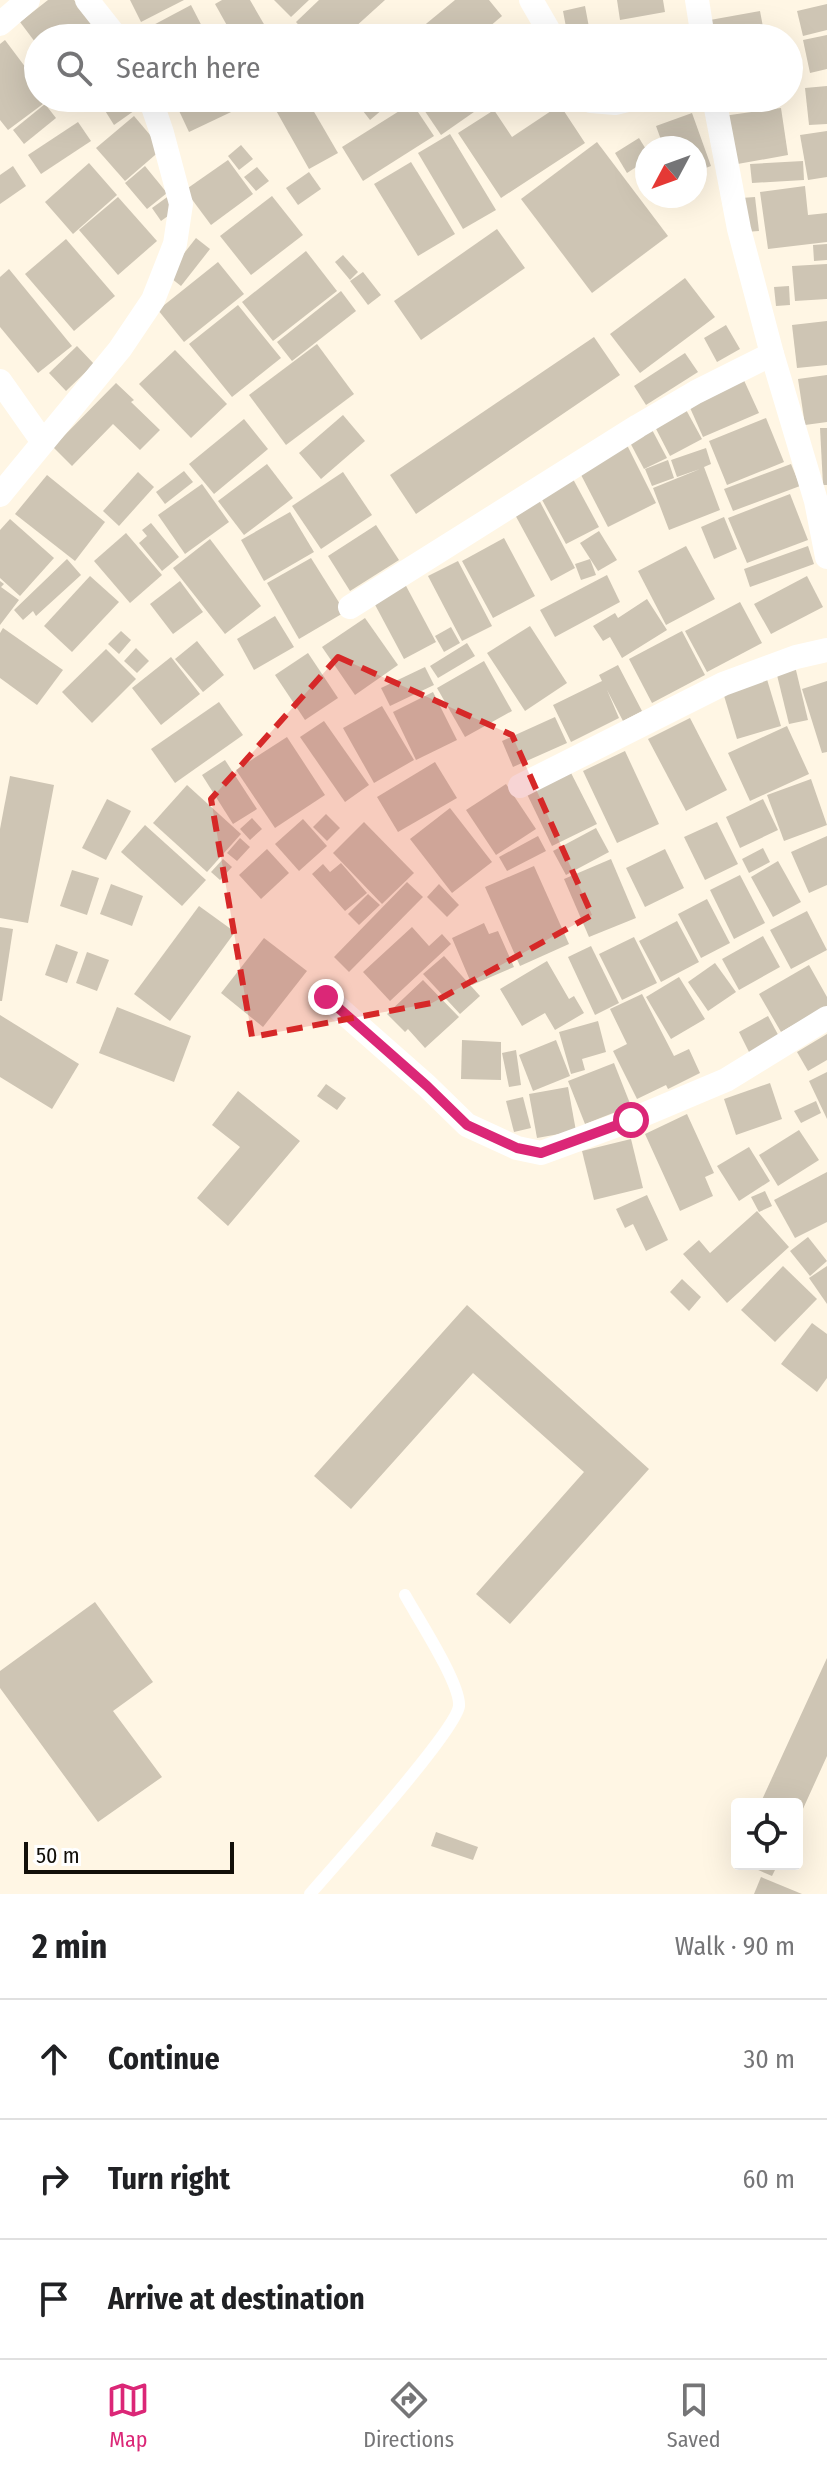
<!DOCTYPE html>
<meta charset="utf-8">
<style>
:root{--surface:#fff;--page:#f6f6f6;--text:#202124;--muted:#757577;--line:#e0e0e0;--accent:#db2777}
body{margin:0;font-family:"Fira Sans Condensed",sans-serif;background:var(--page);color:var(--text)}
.controls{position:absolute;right:24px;bottom:24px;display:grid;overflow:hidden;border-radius:8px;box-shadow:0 8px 32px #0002}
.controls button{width:72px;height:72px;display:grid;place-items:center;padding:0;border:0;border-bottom:2px solid var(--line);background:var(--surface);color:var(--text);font:40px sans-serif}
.compass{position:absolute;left:635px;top:136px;width:72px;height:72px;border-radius:50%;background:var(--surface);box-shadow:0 8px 32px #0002;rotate:229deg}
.scale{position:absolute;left:24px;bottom:20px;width:210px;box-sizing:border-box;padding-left:8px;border:4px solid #120f09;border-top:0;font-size:22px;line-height:28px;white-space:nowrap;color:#120f09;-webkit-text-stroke:6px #fff;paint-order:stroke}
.stop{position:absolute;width:24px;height:24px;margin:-18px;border:6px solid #db2777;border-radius:50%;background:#fff}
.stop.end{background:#db2777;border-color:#fff;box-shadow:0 2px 8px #0008}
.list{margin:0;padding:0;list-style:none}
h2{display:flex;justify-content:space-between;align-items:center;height:104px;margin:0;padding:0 32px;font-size:34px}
h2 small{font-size:26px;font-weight:400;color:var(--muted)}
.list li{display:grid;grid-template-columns:52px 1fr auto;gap:24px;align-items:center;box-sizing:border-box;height:120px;padding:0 32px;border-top:2px solid var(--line)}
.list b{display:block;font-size:30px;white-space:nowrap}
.list em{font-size:26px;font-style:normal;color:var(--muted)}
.icon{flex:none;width:44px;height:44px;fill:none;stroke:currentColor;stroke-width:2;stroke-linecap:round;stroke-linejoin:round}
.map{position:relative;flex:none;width:827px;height:1894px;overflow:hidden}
.search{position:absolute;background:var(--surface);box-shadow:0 8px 32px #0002;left:24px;right:24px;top:24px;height:88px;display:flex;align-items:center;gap:20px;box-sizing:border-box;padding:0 28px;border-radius:44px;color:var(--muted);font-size:30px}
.sheet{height:464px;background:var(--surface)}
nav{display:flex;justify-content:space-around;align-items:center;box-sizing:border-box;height:112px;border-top:2px solid var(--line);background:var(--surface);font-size:22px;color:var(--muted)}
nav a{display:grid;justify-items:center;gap:4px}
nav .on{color:var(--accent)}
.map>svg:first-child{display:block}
.building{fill:#cec5b4}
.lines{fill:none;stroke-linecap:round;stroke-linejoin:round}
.lane{stroke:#fff;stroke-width:12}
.street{stroke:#fff;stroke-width:24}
.route{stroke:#db2777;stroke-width:10}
.marked{fill:#d62828;fill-opacity:0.2;stroke:#d62828;stroke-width:6;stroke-dasharray:16 10;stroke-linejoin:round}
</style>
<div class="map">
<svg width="827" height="1894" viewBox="0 0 827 1894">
<rect width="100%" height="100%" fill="#fff6e4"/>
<g class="building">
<path d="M48,0H74L102,38H38V46L20,22Z"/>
<path d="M130,0H184L141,22Z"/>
<path d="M222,0H250L272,38H234L215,4Z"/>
<path d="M274,0H309L291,17Z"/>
<path d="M319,0H385L343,38H310L296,22Z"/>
<path d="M455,0H489L502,16L476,38H429L421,28Z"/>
<path d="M617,0H663L665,12L620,20Z"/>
<path d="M827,4V30L803,36L797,11Z"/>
<path d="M191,5L208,38H149L144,30Z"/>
<path d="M585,6L591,38H568L563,11Z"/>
<path d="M760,11L765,38H714L710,20Z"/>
<path d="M683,31L684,38H644V36Z"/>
<path d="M827,35V69L810,73L803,40Z"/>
<path d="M5,40L38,84V98H51L8,130L0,120V44Z"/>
<path d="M827,86V124L809,125L805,88Z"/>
<path d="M103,98H146L148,101L114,125L99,101Z"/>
<path d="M173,98H245L248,104L189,132Z"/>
<path d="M269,98H306L338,153L309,169Z"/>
<path d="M353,98H396L370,120Z"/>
<path d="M416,98H494L441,135Z"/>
<path d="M412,103L434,136L363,181L342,147Z"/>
<path d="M45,104L56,118L24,144L13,130Z"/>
<path d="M560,105L585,143L501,198L458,133L494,110L512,137Z"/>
<path d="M781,108L788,155L732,165L723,116Z"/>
<path d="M692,113L711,166L695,172V148H664L656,126Z"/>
<path d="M134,116L162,149L125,181L96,148Z"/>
<path d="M78,122L91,141L41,174L28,155Z"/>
<path d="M827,131V177L808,180L800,135Z"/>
<path d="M450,134L496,210L463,229L418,153Z"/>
<path d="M639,138L647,151V160L627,173L615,153Z"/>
<path d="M597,142L668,236L592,293L521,199Z"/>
<path d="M241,145L253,159L239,170L228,156Z"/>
<path d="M228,160L253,194L211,225L185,190Z"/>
<path d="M803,161L804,180L752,183L750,164Z"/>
<path d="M411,162L455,234L418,256L374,184Z"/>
<path d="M89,163L117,195L73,234L45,202Z"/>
<path d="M13,166L26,186L0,204V175Z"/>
<path d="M145,166L167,193L147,209L125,183Z"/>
<path d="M257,167L269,181L256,191L244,177Z"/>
<path d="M309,172L321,189L298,205L286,188Z"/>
<path d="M805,186L808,215L827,213V242L768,249L760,192Z"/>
<path d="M170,195L179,208L161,221L152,208Z"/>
<path d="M272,196L303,235L251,275L220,236Z"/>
<path d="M118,197L157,241L118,275L79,230Z"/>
<path d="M755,197L759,231L745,232L741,198Z"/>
<path d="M497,229L525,268L421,340L394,301Z"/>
<path d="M196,238L210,249L181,286L167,275Z"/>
<path d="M66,239L115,296L74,331L25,274Z"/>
<path d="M827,244V260L814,261L813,245Z"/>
<path d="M306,251L337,291L273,341L242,302Z"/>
<path d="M343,255L358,272L350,280L335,262Z"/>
<path d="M218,262L244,294L184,342L158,310Z"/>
<path d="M827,264V299L795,301L792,266Z"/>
<path d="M9,269L72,346L38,373L0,327V277Z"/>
<path d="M363,272L381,295L368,305L350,281Z"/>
<path d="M685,278L715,317L640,373L610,334Z"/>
<path d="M789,286L790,305L776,306L774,287Z"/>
<path d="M341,291L356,311L292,361L277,342Z"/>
<path d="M238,305L281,358L232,397L189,344Z"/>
<path d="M827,321V365L797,368L792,325Z"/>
<path d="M726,325L740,349L717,362L704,338Z"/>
<path d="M594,337L620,375L416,514L390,475Z"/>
<path d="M317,344L354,394L286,445L249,395Z"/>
<path d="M77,346L94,364L66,391L49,373Z"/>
<path d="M175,350L227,404L191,438L139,384Z"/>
<path d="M685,353L698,372L646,405L634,386Z"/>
<path d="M827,375V422L805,425L798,379Z"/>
<path d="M742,376L759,413L703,437L687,401Z"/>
<path d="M116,383L134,400L131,402L160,430L140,450L113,424L72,466L53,447Z"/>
<path d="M684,406L702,439L670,456L653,423Z"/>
<path d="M343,415L365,441L321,479L299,453Z"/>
<path d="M766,418L784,462L727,485L709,441Z"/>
<path d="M244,419L268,449L214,494L189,464Z"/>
<path d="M649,424L667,458L644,469L626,435Z"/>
<path d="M820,428H827V485H823Z"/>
<path d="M627,445L656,503L608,527L578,469Z"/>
<path d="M706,448L711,464L704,467L720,510L669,530L653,488L700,469L677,477L671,460Z"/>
<path d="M668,460L674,478L652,486L645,469Z"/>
<path d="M267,464L293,498L244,535L218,501Z"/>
<path d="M791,464L800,486L733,511L724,489Z"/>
<path d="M184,471L193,482L165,504L156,492Z"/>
<path d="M138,472L154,487L119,526L103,511Z"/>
<path d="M343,472L372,515L321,549L292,506Z"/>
<path d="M47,475L105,522L75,561L15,514Z"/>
<path d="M573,479L599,527L566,544L540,496Z"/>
<path d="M202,484L229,522L185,554L158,515Z"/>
<path d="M790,494L808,540L747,563L728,518Z"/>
<path d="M538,498L575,568L551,581L513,511Z"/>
<path d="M290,512L314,552L264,581L241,540Z"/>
<path d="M724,517L737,549L714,559L701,527Z"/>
<path d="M10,519L54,558L20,596L0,578V530Z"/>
<path d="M151,523L179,557L162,571L139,543L147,536L142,530Z"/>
<path d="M376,525L399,560L350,591L328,556Z"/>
<path d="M599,531L617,560L598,571L580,543Z"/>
<path d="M126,533L162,575L130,603L94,561Z"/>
<path d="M504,538L535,596L493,618L462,561Z"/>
<path d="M210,539L261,606L225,634L173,568Z"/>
<path d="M686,546L715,599L666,625L638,571Z"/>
<path d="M808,546L814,564L750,587L744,569Z"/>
<path d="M311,558L345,612L299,639L267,583Z"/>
<path d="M67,559L81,575L36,616L33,611L23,620L14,610Z"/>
<path d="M590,559L596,575L581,580L575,564Z"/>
<path d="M458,561L492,626L462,641L428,576Z"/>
<path d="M607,575L620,602L555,637L540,610Z"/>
<path d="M90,576L119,602L72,652L44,626Z"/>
<path d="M807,576L823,607L771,634L754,604Z"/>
<path d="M0,581L4,584L1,587L19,600L0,625Z"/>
<path d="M180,581L203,612L173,634L150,604Z"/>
<path d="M405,584L436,642L404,659L373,601Z"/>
<path d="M647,599L667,630L622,658L610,637L603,641L593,626L615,613L618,618Z"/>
<path d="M740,602L762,643L707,672L685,631Z"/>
<path d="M275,616L294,647L254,670L237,639Z"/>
<path d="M365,618L398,665L355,695L322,647Z"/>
<path d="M530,626L567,683L525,711L487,653Z"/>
<path d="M451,627L460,643L444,652L435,636Z"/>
<path d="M3,628L63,670L37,705L0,678V633Z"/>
<path d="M121,631L131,640L119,654L108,644Z"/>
<path d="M682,631L705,675L652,703L629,659Z"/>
<path d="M197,641L224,675L203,692L175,659Z"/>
<path d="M467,643L475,656L438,678L430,666Z"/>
<path d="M136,648L149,661L137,673L124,661Z"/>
<path d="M106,649L136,679L92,723L62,692Z"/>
<path d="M308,653L338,698L305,720L275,675Z"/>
<path d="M171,657L200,694L161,725L132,688Z"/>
<path d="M484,661L512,711L465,737L437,688Z"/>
<path d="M618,665L642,711L623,721L607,690L619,718L571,742L553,705L602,681L599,675Z"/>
<path d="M795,666L808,720L789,724L776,671Z"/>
<path d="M425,667L434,685L390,706L381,688Z"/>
<path d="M766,676L781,726L737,739L722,689Z"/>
<path d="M827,681V752L822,753L802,689Z"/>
<path d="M433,692L457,740L416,760L393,712Z"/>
<path d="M219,702L243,735L175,783L151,749Z"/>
<path d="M382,706L414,760L374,783L343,728Z"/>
<path d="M555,717L567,743L513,767L502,741Z"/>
<path d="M690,718L727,790L686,811L648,739Z"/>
<path d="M324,721L369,785L345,802L300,737Z"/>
<path d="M787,726L809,774L750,801L728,753Z"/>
<path d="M287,737L325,795L275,828L236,770Z"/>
<path d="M625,751L659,824L617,843L583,771Z"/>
<path d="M225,760L257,809L233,824L202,775Z"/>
<path d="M435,762L457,798L398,832L377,797Z"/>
<path d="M569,769L597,824L552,846L525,790Z"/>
<path d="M10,776L54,785L28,923L0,918V829Z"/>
<path d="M811,779L827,825L784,841L767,795Z"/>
<path d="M506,784L536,829L496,855L466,810Z"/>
<path d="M187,785L241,834L207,872L153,823Z"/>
<path d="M107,799L131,811L106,860L82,848Z"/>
<path d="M763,799L778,830L740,848L726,817Z"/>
<path d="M450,808L492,862L452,893L410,839Z"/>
<path d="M326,814L340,828L327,841L313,827Z"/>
<path d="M252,818L262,829L250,840L240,829Z"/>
<path d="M303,819L327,846L299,871L275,844Z"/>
<path d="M364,822L414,873L382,904L333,853Z"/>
<path d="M717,822L738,864L705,880L684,837Z"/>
<path d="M145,825L206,880L182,906L121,852Z"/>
<path d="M596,828L609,852L566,875L553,851Z"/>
<path d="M538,836L546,851L507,871L499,857Z"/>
<path d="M827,836V885L809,893L791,852Z"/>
<path d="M240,838L250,847L237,861L227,853Z"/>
<path d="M763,848L770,862L749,873L742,859Z"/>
<path d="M267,849L289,873L261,899L239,875Z"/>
<path d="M665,849L684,888L645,907L626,868Z"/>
<path d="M223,859L232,867L220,880L211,872Z"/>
<path d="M611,859L636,918L589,937L564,879Z"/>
<path d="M778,861L801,902L773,917L751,877Z"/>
<path d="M341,863L367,893L345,911L312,874L323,864L330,872Z"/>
<path d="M534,866L569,944L520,966L485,887Z"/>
<path d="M72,870L99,878L87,915L60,906Z"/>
<path d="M740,875L765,923L734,939L710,890Z"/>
<path d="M407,882L423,897L349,972L334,957Z"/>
<path d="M111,884L143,896L132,926L100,914Z"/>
<path d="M439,884L459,905L447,917L427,897Z"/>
<path d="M368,894L380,905L359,925L348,914Z"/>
<path d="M707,899L730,943L701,958L678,914Z"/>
<path d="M199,906L235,932L170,1021L134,994Z"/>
<path d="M807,911L827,950L791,969L770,930Z"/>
<path d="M677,921L699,962L661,982L639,941Z"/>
<path d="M484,923L489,934L498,931L514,967L472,985L452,938Z"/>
<path d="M0,927L13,929L2,1001H0Z"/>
<path d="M412,927L429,946L442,934L451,944L390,1001L363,972Z"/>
<path d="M763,936L780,967L739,990L722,959Z"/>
<path d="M634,937L657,983L622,1000L599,954Z"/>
<path d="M264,938L307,971L263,1027L221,993Z"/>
<path d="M56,944L78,952L67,983L45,975Z"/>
<path d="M591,946L619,1003L595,1015L568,957Z"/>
<path d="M87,952L109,960L97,991L76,983Z"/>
<path d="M444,956L480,996L460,1014L423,974Z"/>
<path d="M547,961L569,999L574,996L584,1013L555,1030L545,1013L522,1026L500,989Z"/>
<path d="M715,963L736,992L708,1011L688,982Z"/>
<path d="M809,965L827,997V1006L781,1032L759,994Z"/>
<path d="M679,977L705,1019L671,1039L646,997Z"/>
<path d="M423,980L459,1017L425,1048L408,1029L405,1032L387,1014Z"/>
<path d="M642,994L674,1056L689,1049L700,1073L668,1089L666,1085L637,1099L613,1051L627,1044L610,1009Z"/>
<path d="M117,1007L191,1036L174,1082L99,1053Z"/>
<path d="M0,1015L79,1064L52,1109L0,1077Z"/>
<path d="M768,1016L782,1042L752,1058L739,1032Z"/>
<path d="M598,1021L606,1052L582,1059L585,1070L571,1074L559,1032Z"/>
<path d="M827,1034V1060L808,1071L797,1052Z"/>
<path d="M462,1040L501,1042V1080L461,1079Z"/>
<path d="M556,1040L570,1076L533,1091L519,1055Z"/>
<path d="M516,1050L521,1085L509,1087L502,1053Z"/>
<path d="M614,1063L631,1106L585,1124L568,1081Z"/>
<path d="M827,1072V1119L809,1081Z"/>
<path d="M770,1083L782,1119L736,1135L724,1099Z"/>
<path d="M326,1084L346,1098L337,1110L317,1096Z"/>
<path d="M568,1087L576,1131L537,1138L529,1094Z"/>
<path d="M238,1091L300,1141L228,1226L197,1198L240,1147L212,1125Z"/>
<path d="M523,1097L531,1128L514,1132L506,1101Z"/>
<path d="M816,1101L821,1113L801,1123L794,1111Z"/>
<path d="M687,1114L714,1173L705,1177L713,1196L680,1211L645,1134Z"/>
<path d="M799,1130L819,1160L778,1186L759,1155Z"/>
<path d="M631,1139L643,1188L594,1200L582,1151Z"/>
<path d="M749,1147L770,1181L739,1201L717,1166Z"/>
<path d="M827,1172V1222L795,1238L774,1200Z"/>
<path d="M765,1191L772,1206L759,1212L751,1197Z"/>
<path d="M647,1195L668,1240L646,1251L633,1224L625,1228L616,1209Z"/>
<path d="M757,1211L789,1247L727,1303L683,1254L699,1240L710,1253Z"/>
<path d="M808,1237L827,1261L810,1276L790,1251Z"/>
<path d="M783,1266L817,1299L775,1342L741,1310Z"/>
<path d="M827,1266V1304L809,1278Z"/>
<path d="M682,1279L701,1297L689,1311L670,1292Z"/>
<path d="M467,1305L649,1469L510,1624L476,1594L584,1472L473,1373L351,1509L314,1476Z"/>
<path d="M812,1323L827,1334V1378L817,1392L781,1364Z"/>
<path d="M95,1602L153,1682L113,1711L162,1777L98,1822L0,1688V1671Z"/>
<path d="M827,1658V1756L797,1822V1804H760Z"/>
<path d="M436,1832L478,1847L473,1860L431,1846Z"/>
<path d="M744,1864H778L772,1876Z"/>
<path d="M761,1877L802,1894H754Z"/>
</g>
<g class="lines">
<path class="lane" d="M310,1894C334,1866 456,1731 459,1706C461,1684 417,1617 405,1595"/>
<g class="street">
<path d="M87,0L117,38"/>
<path d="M531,0L553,38"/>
<path d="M697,0L703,38"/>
<path d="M0,24L28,0"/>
<path d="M589,98L591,101L615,103L636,98"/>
<path d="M714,98L739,229L772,354L816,501L827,557"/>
<path d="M0,381L43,442"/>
<path d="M0,495L120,349L153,300L175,244L181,204L162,133L150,98"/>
<path d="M350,607L638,426L696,392L772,354"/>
<path d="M520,786L723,684L796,657L827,650"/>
<path d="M326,997L427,1086L467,1125L517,1148L541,1153L631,1120L726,1080L827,1018"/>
</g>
</g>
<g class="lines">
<path class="route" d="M326,997L427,1086L467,1125L517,1148L541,1153L631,1120"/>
</g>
<path class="marked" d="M338,657L512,735L592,915L432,1003L252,1037L211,799Z"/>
</svg>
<div class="controls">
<button><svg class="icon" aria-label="locate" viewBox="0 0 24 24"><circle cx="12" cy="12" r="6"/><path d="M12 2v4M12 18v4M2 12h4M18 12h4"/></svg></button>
</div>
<svg class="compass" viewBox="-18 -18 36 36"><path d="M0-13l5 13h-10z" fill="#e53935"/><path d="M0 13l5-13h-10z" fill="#757577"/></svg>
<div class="scale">50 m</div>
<div class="stop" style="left:631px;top:1120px"></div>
<div class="stop end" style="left:326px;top:997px"></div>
<div class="search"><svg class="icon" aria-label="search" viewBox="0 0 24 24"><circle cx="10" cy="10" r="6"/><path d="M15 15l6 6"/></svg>Search here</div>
</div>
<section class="sheet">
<h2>2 min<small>Walk · 90 m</small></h2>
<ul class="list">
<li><svg class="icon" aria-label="ahead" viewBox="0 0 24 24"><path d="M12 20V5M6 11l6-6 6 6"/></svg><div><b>Continue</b></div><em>30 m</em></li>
<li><svg class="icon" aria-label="right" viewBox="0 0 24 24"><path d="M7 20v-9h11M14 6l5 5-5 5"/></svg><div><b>Turn right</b></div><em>60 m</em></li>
<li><svg class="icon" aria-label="arrive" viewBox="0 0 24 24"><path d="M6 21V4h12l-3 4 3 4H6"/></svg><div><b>Arrive at destination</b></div></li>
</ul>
</section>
<nav>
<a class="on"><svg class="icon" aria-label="map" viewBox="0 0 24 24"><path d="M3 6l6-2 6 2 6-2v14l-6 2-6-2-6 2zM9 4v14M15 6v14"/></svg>Map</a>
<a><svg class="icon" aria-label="directions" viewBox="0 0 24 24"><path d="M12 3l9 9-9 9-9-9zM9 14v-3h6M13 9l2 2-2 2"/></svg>Directions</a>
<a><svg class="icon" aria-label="saved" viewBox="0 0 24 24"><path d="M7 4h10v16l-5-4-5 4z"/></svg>Saved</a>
</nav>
